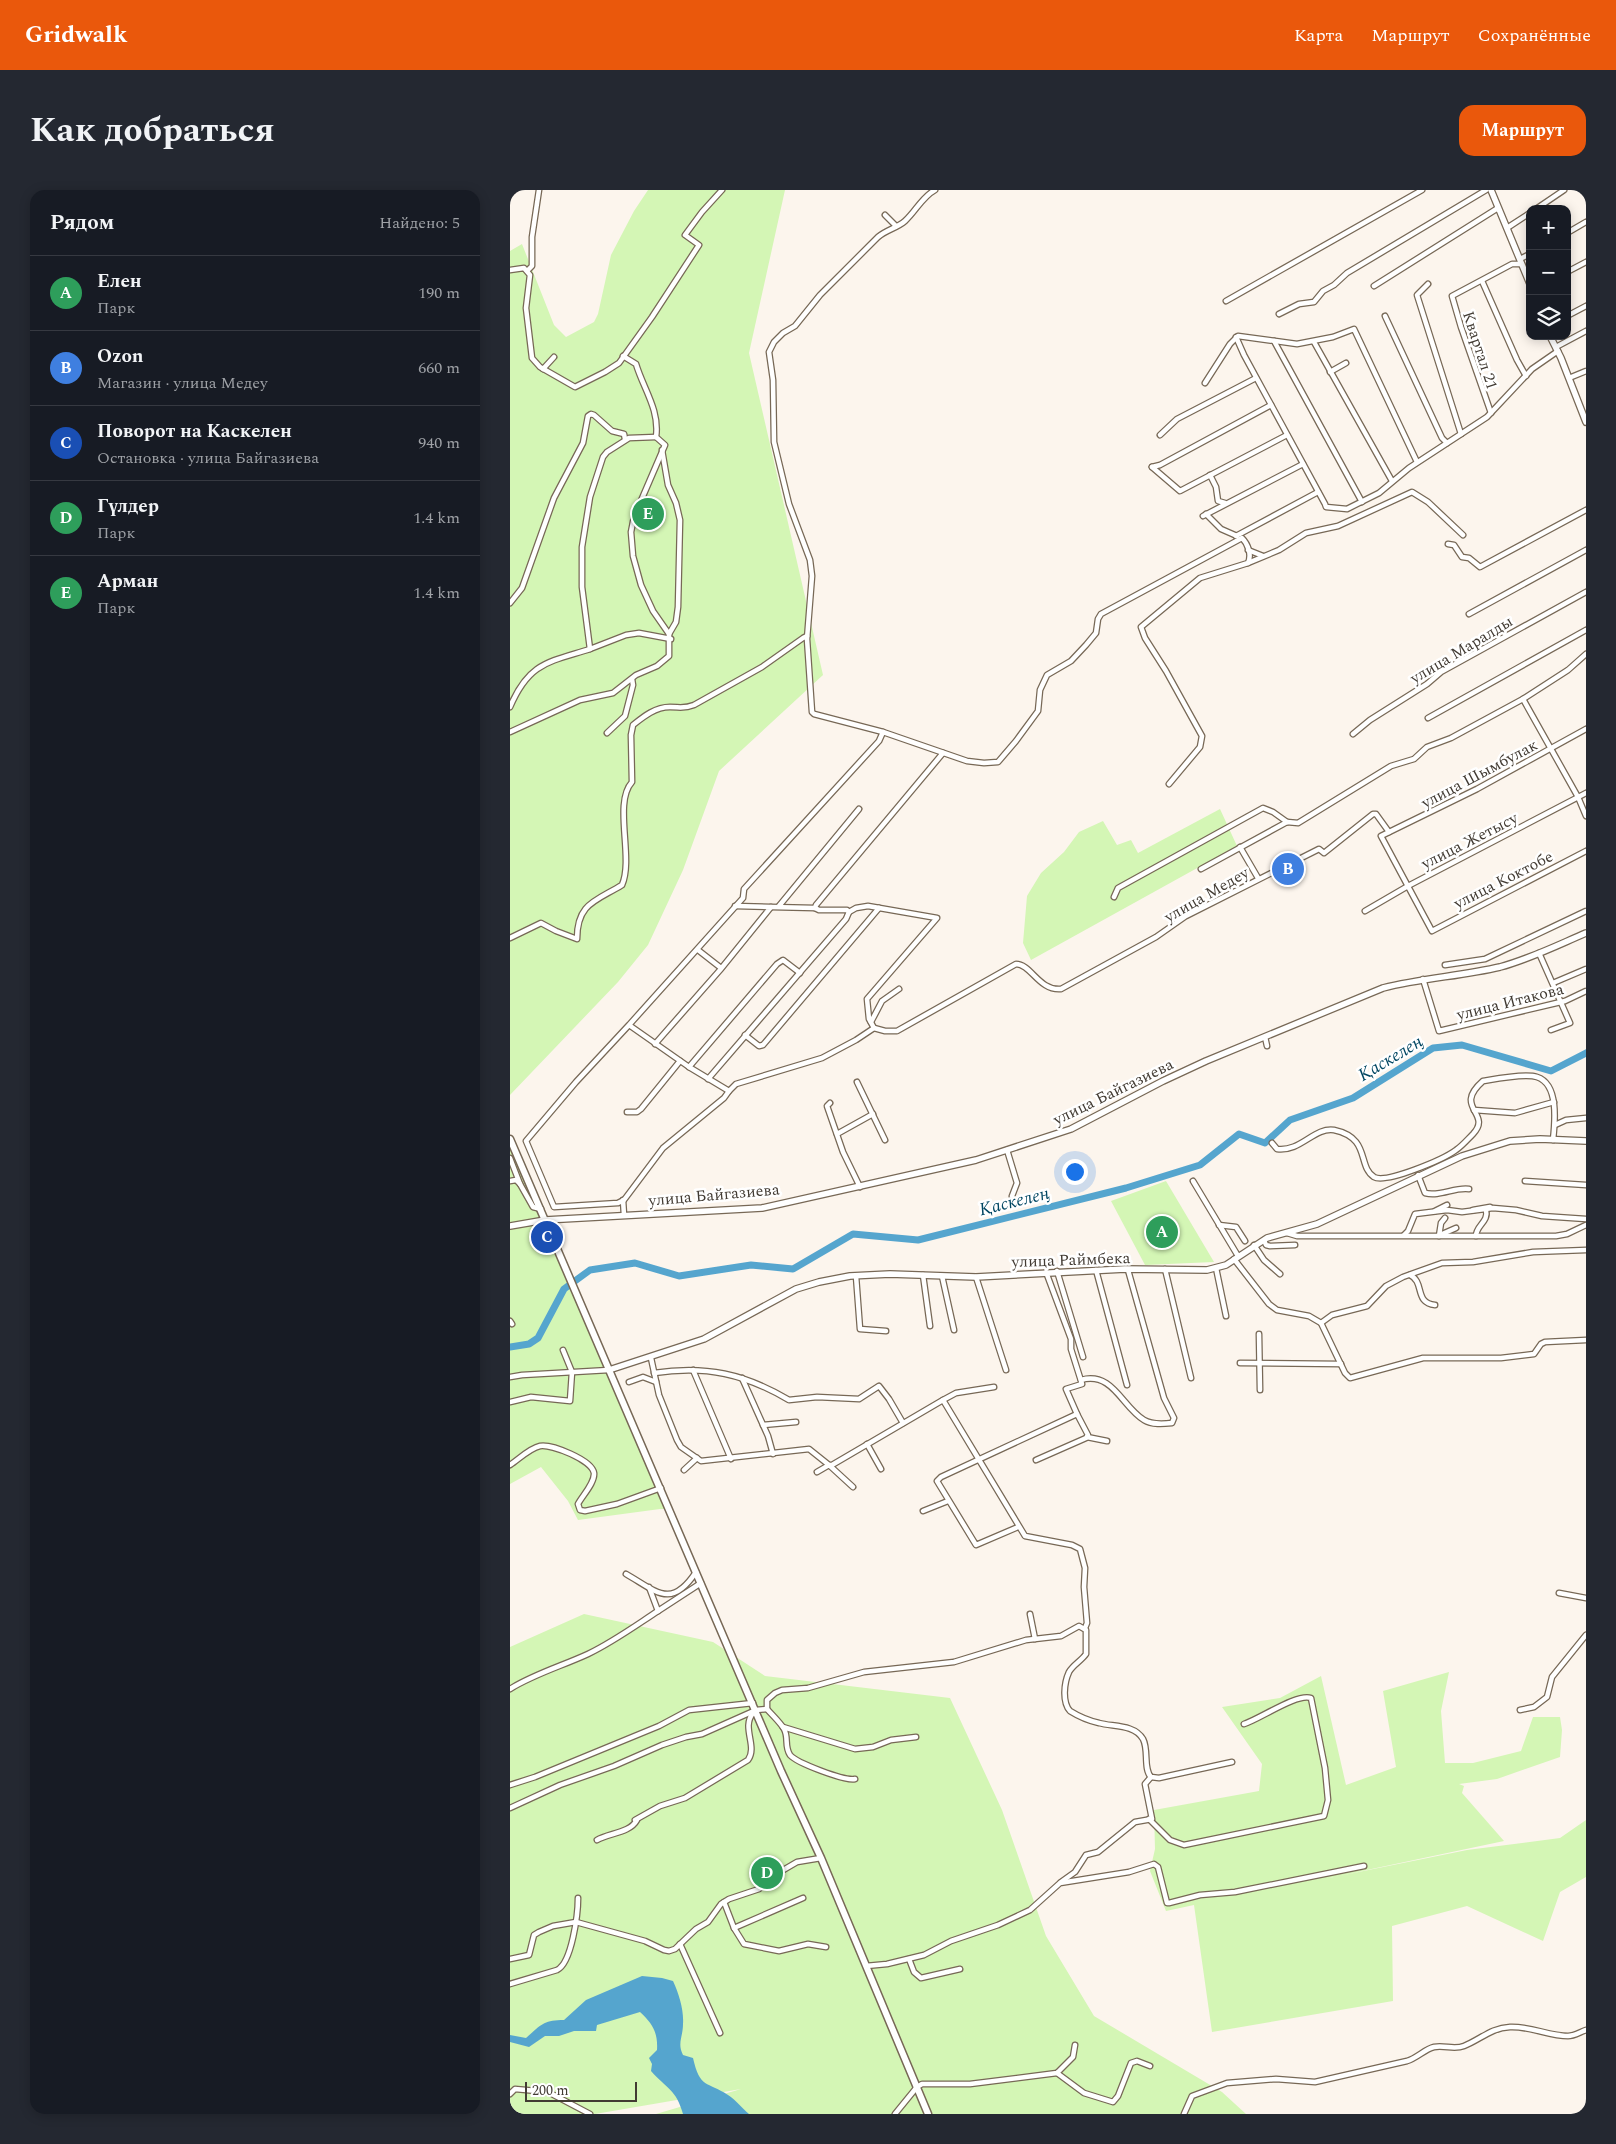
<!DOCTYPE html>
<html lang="ru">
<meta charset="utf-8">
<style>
:root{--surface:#171b24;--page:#242831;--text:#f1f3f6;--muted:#9ea1a6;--line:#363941;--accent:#ea580c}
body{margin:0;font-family:Spectral,serif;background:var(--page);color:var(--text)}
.controls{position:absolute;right:15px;top:15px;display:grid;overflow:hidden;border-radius:10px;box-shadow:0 2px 12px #0003}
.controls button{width:45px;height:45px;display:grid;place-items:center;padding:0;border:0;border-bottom:1px solid var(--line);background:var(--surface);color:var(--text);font:25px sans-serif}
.scale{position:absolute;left:15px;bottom:12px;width:112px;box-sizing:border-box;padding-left:5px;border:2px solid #423b33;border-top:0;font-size:14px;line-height:18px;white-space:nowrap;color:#423b33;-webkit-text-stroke:4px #fff;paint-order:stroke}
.you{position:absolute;left:564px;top:981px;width:18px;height:18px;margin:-12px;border:4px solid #fff;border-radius:50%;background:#1a73e8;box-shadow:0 0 0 8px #1a73e833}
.badge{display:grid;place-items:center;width:32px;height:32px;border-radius:50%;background:var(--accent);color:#fff;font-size:16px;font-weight:700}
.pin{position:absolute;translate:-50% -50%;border:2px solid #fff;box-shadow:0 1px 5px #0006}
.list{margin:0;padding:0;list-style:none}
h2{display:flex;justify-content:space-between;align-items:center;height:65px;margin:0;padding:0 20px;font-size:21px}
h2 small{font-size:16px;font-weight:400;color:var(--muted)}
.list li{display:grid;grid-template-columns:32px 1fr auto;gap:15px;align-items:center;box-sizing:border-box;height:75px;padding:0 20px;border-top:1px solid var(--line)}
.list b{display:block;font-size:19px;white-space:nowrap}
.list p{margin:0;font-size:16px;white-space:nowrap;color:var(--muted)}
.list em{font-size:16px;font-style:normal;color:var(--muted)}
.icon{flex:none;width:28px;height:28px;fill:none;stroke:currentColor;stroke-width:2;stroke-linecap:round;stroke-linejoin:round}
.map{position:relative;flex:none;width:1076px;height:1924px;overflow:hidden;border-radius:15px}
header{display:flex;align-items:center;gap:30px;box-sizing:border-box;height:70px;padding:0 25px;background:var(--accent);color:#fff}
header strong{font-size:24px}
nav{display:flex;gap:28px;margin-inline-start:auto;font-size:18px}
.intro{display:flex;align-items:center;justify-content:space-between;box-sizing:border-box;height:120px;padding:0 30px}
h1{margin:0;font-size:35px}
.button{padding:12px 22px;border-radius:15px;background:var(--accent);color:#fff;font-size:18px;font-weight:700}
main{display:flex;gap:30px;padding:0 30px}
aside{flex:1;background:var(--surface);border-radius:15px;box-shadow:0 2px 12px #0003}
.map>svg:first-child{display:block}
.green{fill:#d4f6b5}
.water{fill:#55a5ce}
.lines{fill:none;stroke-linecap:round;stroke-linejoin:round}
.river{stroke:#55a5ce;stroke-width:7}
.street-casing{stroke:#776856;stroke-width:7}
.secondary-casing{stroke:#776856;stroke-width:8}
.primary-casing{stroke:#776856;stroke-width:9}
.street{stroke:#fff;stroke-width:4.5}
.secondary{stroke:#fff;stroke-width:5.5}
.primary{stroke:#fff;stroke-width:6}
.labels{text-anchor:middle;stroke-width:5;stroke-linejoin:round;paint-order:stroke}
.street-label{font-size:16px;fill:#423b33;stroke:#fff}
.water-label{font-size:18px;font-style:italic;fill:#004662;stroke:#fff}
</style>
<header>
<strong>Gridwalk</strong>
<nav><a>Карта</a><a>Маршрут</a><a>Сохранённые</a></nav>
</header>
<div class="intro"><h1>Как добраться</h1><a class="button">Маршрут</a></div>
<main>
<aside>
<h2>Рядом<small>Найдено: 5</small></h2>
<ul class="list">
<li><span class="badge" style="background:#2e9e5b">A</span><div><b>Елен</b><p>Парк</p></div><em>190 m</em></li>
<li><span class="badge" style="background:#3f7fe0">B</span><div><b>Ozon</b><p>Магазин · улица Медеу</p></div><em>660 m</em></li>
<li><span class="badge" style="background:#1a4fb4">C</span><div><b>Поворот на Каскелен</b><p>Остановка · улица Байгазиева</p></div><em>940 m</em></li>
<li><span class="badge" style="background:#2e9e5b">D</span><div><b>Гүлдер</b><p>Парк</p></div><em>1.4 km</em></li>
<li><span class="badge" style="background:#2e9e5b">E</span><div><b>Арман</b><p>Парк</p></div><em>1.4 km</em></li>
</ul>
</aside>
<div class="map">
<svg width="1076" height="1924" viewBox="0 0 1076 1924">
<rect width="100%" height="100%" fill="#fcf5ed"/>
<g class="green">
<path d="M138,0H275L239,163L313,485L209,581L173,680L138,755L108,792L0,905V61L12,54L44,135L56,147L84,132L88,124L101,65L124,21Z"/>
<path d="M710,619L727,656L521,770L513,753L517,706L531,683L554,662L569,642L593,631L607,655L621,650L628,663Z"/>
<path d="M0,949L160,1319H150L68,1330L58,1311L31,1277L0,1294Z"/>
<path d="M656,991L704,1072L635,1075L601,1011Z"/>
<path d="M74,1424L203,1452L255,1486L440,1508L492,1620L536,1746L584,1826L712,1902L736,1924H146L231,1899L85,1924H0V1457Z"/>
<path d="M939,1482L931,1521L935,1573H963L1011,1561L1023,1527H1050L1052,1540L1050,1567L987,1589L949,1594L954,1596L952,1603L994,1651L819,1688L957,1660L1050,1648L1076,1630V1687L1050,1702L1033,1751L957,1716L882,1736L883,1811L702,1842L684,1715L656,1721L640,1681L645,1659L644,1620L749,1601L752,1574L712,1517L770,1508L811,1486L836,1595L886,1577L873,1501Z"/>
</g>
<path class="water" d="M132,1786L152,1788L163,1791C169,1804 174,1820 173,1834C173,1847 167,1853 173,1865L183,1868C190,1899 197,1891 218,1905C226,1910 232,1918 239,1924H173C166,1899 157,1899 141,1881L142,1874L139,1868L147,1860C148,1843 143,1834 130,1822L87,1835L86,1841H64L49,1846H35L19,1857L0,1852V1845L16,1848C31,1835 33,1830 54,1830L76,1810Z"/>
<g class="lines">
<path class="river" d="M0,1157L19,1154L28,1148L54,1099L80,1080L125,1073L169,1086L241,1075L283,1079L343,1044L408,1050L616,998L690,975L729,944L755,953L780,930L843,908L923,858L952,855L1041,881L1076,863"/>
<g class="street-casing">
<g id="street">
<path d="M1026,19L1054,0"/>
<path d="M375,25L386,36"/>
<path d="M997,38L1020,23"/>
<path d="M1057,43L1076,32"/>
<path d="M1010,69L1020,64"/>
<path d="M0,80L14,78L20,85L16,118L22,168L30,177L65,197L95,182L109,173L142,127L189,55L175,45L192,22L212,0"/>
<path d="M18,80L22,76V47L29,0"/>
<path d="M1057,82L1076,72"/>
<path d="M972,91L1007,170L1016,186"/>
<path d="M918,94L907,105L951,244"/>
<path d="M864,96L988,18"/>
<path d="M716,111L912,0"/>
<path d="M769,124L789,114L804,112L813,101L824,95L837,83L976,0"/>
<path d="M875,126L932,248L937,253"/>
<path d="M1057,126L1076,116"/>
<path d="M726,147L734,165L815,314L816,317L837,319L869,303L899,278L977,227L1022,179L1048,161"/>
<path d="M764,151L852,312"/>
<path d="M804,152L882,291"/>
<path d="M1046,157L1076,141"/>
<path d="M113,166L126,174C133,198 150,220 146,247L155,255L124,327L121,342L123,366L131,395L143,421L159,444"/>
<path d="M33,179L44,167"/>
<path d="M820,182L836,173"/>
<path d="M1059,188L1076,181"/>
<path d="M695,193L720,154L728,146L787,154L823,147L844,139L907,272"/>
<path d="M981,223L951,137L942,106L1002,74H1012"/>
<path d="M650,245L667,229L746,188"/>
<path d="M146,247L119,248L97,262L93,267L80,307L72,357V397L80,459L116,445L129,443L161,449"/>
<path d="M642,277L670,301L777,245"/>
<path d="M642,277L650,275L761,215"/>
<path d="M700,285L706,297L708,311L715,313"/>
<path d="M696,324L711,339L727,346"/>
<path d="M693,326L793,274"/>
<path d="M726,346L808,302"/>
<path d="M938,354L944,355L952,367L959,368L970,377L1076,320"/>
<path d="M738,360L753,366"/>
<path d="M738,373L769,360L796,343L828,336L902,302L918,312L953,345"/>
<path d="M0,413L12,398L44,308L73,253L78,226L81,224L84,225L102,241L114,244L115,249"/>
<path d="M959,424L1076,360"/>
<path d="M1013,509L1068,607L1076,626"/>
<path d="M0,517C19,472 39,472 80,459"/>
<path d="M918,528L1076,440"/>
<path d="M1076,539L967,599L871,646L922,741L1076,661"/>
<path d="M0,542L70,510L103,503L126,485L147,476L159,466V444L166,432L168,417L170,330L166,313L158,295L152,260"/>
<path d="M373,542L457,571L474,573L488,572L506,551L528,521L530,500L537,485L561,471L576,455L586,443L588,429L591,424L732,348C738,354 742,365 738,373L690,388L631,437L635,448L656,481L692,546L690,557L659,594"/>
<path d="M97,543L115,526L123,495L122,489"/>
<path d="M843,544L860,530L917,494L931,482L1076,402"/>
<path d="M730,657L748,688"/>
<path d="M691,679L777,632L788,633L881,576L904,569L917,557L941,548L1013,509L1058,480L1076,464"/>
<path d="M604,707L608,698L753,618L763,622L777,632"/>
<path d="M269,716L349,619"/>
<path d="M261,717L305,718"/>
<path d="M855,721L898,696L1076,603"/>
<path d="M339,722L346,718L358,716L427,728L357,809L359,829L364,838"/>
<path d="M0,748L31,733L46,741L67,749C67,713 86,711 112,695C124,668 103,613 122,592L121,545L123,535C133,527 145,517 160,517C170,517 174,519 184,515L252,477L293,448L297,446"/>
<path d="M188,760L211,778"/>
<path d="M1029,763L1060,833L1041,840"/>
<path d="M935,775L975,769L1076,721"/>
<path d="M913,789L929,841L1055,811L1076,801"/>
<path d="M1043,793L1076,779"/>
<path d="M361,832L372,811L389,799"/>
<path d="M119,835L66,892L16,951L44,1017L108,1013L114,1010L153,958L214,908L219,901L179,877L119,835L233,708L234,699L369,551L373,542L304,524L302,522L297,449L302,386L300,370L279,314L264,252L263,190L259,162L264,152L273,143L285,136L310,105L368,47C376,40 387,38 395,31C406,21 412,7 425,0"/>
<path d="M235,845L249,856L253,855L369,718"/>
<path d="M755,847L757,856"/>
<path d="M145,854L210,780L261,717L225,716"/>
<path d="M179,877L267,774L273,770L290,783"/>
<path d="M198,889L336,729L339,722L337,720H309L305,718L306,715L433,563"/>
<path d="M347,892L375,950"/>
<path d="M219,901L226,894L312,868L346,850L364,838L375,841H387L506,774C521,774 529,801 551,799L646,747L676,726L809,659L814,663L863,624H866L879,642"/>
<path d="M320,913L317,916L333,962L350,997"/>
<path d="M964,920L1005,923L1044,912"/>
<path d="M117,922H127L131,919L170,871"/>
<path d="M1045,935L1056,930L1076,928"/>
<path d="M327,944L363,924"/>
<path d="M762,953L767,959C791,962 804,937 824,940C861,948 847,976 864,987C876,994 934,969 946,960C952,956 957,950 963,944C983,923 942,918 973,891C985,889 1015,883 1027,887C1049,894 1045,932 1043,950"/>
<path d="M497,960L507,993L502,1006"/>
<path d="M0,968L10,994"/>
<path d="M908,985L915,1003C930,1007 944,997 959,999"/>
<path d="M0,991L6,990L10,994L23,1017L31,1019"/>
<path d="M683,991L728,1066"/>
<path d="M1015,991L1076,995"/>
<path d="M113,1010L114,1025"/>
<path d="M963,1020L980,1017"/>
<path d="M925,1021L937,1015"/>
<path d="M709,1035L726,1037L735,1051"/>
<path d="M777,1043L787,1046H1046L1057,1044L1076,1035"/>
<path d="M894,1045L898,1041L905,1024L937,1020L952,1022L983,1018L1006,1020L1032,1026L1076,1029"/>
<path d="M930,1045L946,1038"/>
<path d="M929,1046L931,1033L935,1028"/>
<path d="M966,1046C966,1035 979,1032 976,1020"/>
<path d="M754,1050L756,1055L760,1056L785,1055"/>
<path d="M744,1055L754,1070L770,1084"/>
<path d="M724,1069L759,1114L767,1120L799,1126L811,1133L835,1183L840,1188L913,1168H991L1024,1164L1031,1154L1035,1152L1076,1150"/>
<path d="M706,1078L716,1126"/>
<path d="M655,1079L681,1188"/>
<path d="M586,1080L617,1195"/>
<path d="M547,1081L573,1167"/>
<path d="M413,1085L420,1136"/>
<path d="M900,1085C915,1092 904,1113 925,1115"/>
<path d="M346,1086L350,1139L376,1141"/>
<path d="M432,1086L444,1140"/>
<path d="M466,1087L496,1180"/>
<path d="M0,1131L2,1134"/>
<path d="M811,1133L822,1125L857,1116L876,1096L893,1087L932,1073L963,1072L1023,1062L1076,1060"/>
<path d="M749,1144L750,1200"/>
<path d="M141,1168L149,1205L167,1250L171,1257L191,1271L299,1259L319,1275H322L433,1210L515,1346L562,1355L570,1359L575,1378L574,1397L577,1433L575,1438"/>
<path d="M730,1173L831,1174"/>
<path d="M183,1180L221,1269"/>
<path d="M144,1183C196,1175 235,1184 279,1210L307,1207L349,1209L369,1196L379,1209L393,1233"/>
<path d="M0,1187L12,1185L99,1180"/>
<path d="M232,1188L258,1246L263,1264"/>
<path d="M571,1190C603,1181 612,1217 634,1230C642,1235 653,1234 662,1233L664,1228L654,1208L618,1080"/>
<path d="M119,1192L133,1187L146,1192"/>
<path d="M433,1210L446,1203L484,1197"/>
<path d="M0,1212L21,1207L60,1211L62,1182L53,1160"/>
<path d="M253,1235L286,1232"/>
<path d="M577,1247L597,1251"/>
<path d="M357,1254L371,1279"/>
<path d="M526,1270L576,1248L578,1245L567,1224"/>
<path d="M0,1275C9,1269 20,1258 30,1256C42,1254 82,1270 84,1283C85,1293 72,1306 68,1314L70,1320L75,1321L107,1314L151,1298"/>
<path d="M174,1280L187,1268"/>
<path d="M307,1282L319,1275L343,1297"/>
<path d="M413,1321L438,1311"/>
<path d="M508,1337L466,1355L427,1291L431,1287L567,1224L556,1199L572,1194L561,1159V1149L536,1082"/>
<path d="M116,1384C146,1401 161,1420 186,1382"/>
<path d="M1049,1403L1076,1408"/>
<path d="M148,1421L191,1393"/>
<path d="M520,1424L525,1449"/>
<path d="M0,1499C24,1484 52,1476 78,1464C103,1452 125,1436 148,1421L139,1397"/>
<path d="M1010,1520L1024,1517L1037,1507L1042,1487L1076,1445"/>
<path d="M273,1537L345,1559L363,1557L381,1550L406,1547"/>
<path d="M345,1589C334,1591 287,1573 280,1565C274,1556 279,1548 274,1539C270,1532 262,1525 257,1519V1510L265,1503L272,1500L298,1498L354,1482L444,1472L516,1450L551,1446L569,1436L576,1440V1464C571,1471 563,1475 559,1482C554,1493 552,1512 560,1521C568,1526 580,1531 589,1533C603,1537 624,1534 633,1549C639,1560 633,1579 641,1587L649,1588L722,1572"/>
<path d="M0,1595L25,1587L149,1536L179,1520L243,1513"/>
<path d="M0,1618L50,1595L104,1576L152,1555L176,1547L192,1544L246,1520L257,1519"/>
<path d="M639,1629L660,1650L674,1655L814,1626L818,1610L815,1578L801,1508C787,1503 750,1529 734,1534"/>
<path d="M125,1630L150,1616L175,1608L238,1570C248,1556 231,1538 243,1523"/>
<path d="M87,1650C99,1643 120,1643 127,1630"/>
<path d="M551,1692L565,1682L576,1665L588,1662L625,1632L642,1629L635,1594L641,1587"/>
<path d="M214,1712L224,1738L234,1754L269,1761L298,1754L316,1757"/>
<path d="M224,1738L293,1708"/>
<path d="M170,1754L210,1843"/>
<path d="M0,1769L19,1765L24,1745L29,1742L43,1736L66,1732L135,1751L154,1760L159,1761L165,1759L186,1739L198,1732L211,1714L219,1709L249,1699L263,1686L287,1672L311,1668"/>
<path d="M399,1769L404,1782L411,1788L450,1779"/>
<path d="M356,1776L377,1774L414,1765L441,1751L488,1735L520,1720L550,1693L619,1682L644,1674L648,1677L657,1713H659L690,1705L725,1702L854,1676"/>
<path d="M0,1794L47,1780C62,1773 68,1723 68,1708"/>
<path d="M547,1883L574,1903L603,1912L608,1906L621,1873L627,1871L640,1876"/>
<path d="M0,1904L5,1899L38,1902L80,1924"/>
<path d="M385,1924L407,1897L412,1894H460L547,1883L563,1867L565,1855"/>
<path d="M674,1924L682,1906L717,1893L766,1889L805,1892L897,1871C907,1868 915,1859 924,1857C935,1855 944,1860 954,1856C971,1849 981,1838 1000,1837C1020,1836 1039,1846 1058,1846C1064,1846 1070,1842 1076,1840"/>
</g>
</g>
<g class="secondary-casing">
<g id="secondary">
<path d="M981,0L1020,94"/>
<path d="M1040,146L1051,168L1076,232"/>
<path d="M0,1036L35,1030L252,1018L466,970L561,939L653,891L696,871L873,798C912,788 952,786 990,777C1020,769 1048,755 1076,743"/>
<path d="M99,1180L194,1149L286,1099L309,1092L340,1086L380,1084L466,1087L615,1079L697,1080L716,1075L757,1048L807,1034L952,966L1000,951L1030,949L1076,951"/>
</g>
</g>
<g class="primary-casing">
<path id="primary" d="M0,949L271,1581L311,1668L418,1924"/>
</g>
<use href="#street" class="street"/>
<use href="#secondary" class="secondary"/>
<use href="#primary" class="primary"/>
</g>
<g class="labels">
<g class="street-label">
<text transform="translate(971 160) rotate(72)" y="6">Квартал 21</text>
<text transform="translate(951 459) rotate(-31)" y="6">улица Маралды</text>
<text transform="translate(969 583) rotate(-28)" y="6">улица Шымбулак</text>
<text transform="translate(959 650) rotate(-27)" y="6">улица Жетысу</text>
<text transform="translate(993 689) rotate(-27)" y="6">улица Коктобе</text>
<text transform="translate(696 704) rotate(-30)" y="6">улица Медеу</text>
<text transform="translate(1000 811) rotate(-14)" y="6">улица Итакова</text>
<text transform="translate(603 901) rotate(-26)" y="6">улица Байгазиева</text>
<text transform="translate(204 1004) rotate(-5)" y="6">улица Байгазиева</text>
<text transform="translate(561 1069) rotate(-2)" y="6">улица Раймбека</text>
</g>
<g class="water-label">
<text transform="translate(880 868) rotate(-31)" y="6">Қаскелең</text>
<text transform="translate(504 1011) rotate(-14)" y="6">Қаскелең</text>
</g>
</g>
</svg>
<div class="controls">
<button>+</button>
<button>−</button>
<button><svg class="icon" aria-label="layers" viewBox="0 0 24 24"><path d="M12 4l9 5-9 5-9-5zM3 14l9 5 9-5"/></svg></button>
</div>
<div class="scale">200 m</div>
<div class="you"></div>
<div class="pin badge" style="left:652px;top:1042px;background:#2e9e5b">A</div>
<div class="pin badge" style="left:778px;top:679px;background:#3f7fe0">B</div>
<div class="pin badge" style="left:37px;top:1047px;background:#1a4fb4">C</div>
<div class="pin badge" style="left:257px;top:1683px;background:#2e9e5b">D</div>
<div class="pin badge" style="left:138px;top:324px;background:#2e9e5b">E</div>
</div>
</main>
